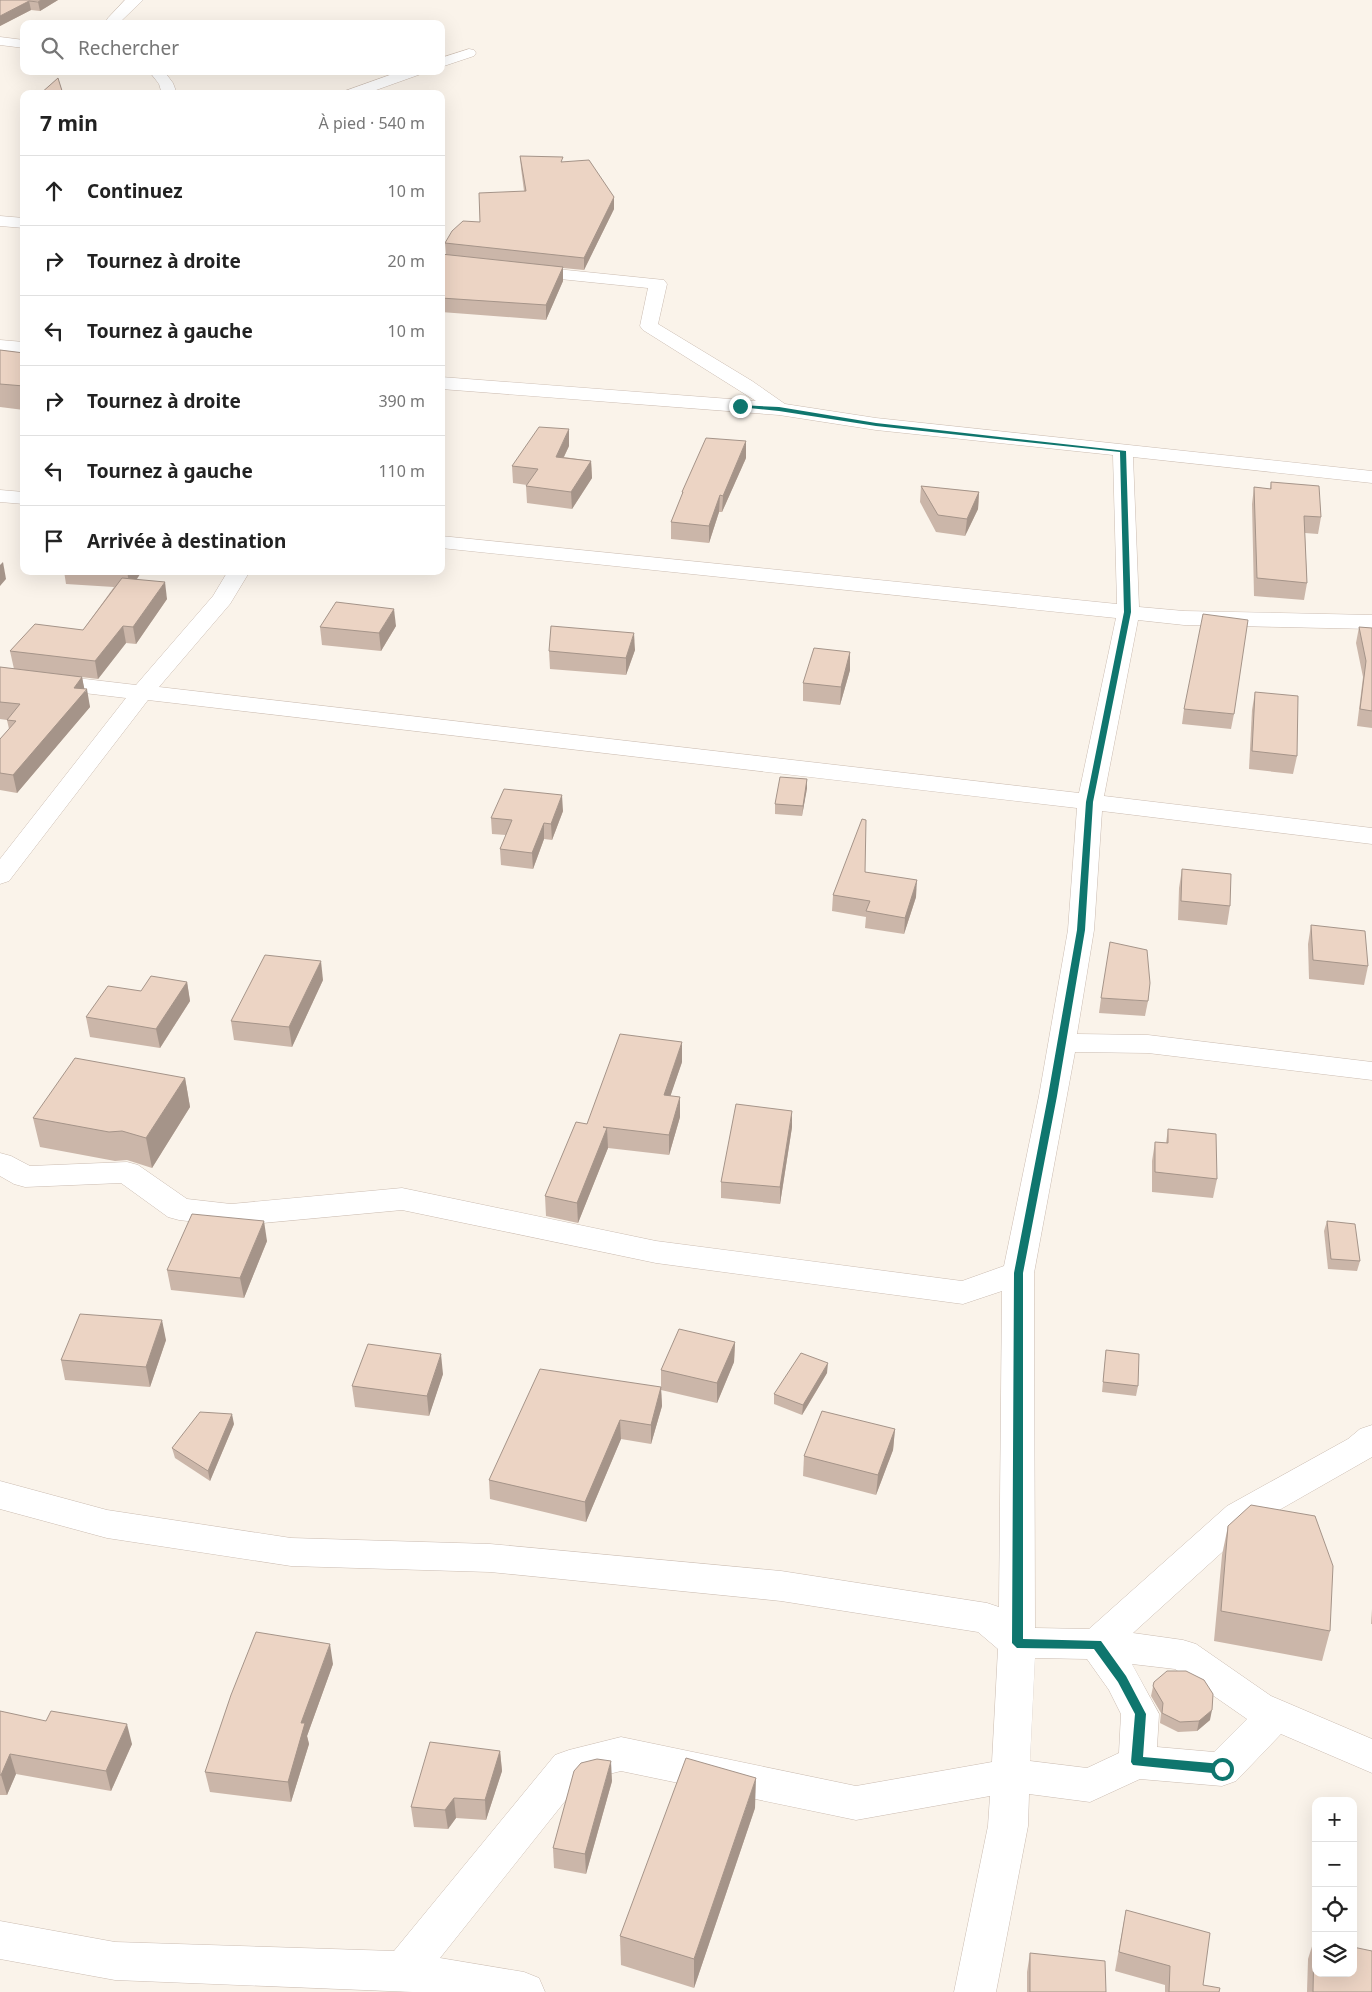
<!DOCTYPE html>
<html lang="fr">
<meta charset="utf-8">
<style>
:root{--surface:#fff;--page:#f6f6f6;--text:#222;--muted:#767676;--line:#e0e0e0}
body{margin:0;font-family:"Noto Sans",sans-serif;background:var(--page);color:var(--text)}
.controls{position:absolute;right:15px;bottom:15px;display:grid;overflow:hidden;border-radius:10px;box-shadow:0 5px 20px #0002}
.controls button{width:45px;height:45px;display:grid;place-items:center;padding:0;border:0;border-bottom:1px solid var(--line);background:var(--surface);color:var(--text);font:25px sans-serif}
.stop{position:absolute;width:15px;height:15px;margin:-11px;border:4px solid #0f766e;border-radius:50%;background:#fff}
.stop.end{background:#0f766e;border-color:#fff;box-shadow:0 1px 5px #0008}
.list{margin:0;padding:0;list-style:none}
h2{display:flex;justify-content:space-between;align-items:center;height:65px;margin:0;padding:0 20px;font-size:21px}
h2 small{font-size:16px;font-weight:400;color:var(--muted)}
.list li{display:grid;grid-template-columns:32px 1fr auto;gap:15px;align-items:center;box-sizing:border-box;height:70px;padding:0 20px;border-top:1px solid var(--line)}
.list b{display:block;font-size:19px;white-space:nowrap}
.list em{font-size:16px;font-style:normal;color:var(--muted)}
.icon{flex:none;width:28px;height:28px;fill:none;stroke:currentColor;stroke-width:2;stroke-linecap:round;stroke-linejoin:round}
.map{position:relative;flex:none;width:1372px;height:1992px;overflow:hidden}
.search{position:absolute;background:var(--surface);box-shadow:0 5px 20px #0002;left:20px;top:20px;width:425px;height:55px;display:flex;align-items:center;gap:12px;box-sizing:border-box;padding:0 18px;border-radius:10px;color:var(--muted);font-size:19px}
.panel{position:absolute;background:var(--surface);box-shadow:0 5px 20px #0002;left:20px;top:90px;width:425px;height:485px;border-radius:10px}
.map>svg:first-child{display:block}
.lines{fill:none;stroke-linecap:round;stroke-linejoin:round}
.minor-casing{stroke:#cbbcb1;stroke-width:1}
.minor{fill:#fff;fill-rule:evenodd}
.wall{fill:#cbb6a9}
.shaded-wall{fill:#a59489}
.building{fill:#ecd4c4;stroke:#a59489}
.route{fill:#0f766e}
</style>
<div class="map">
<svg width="1372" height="1992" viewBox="0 0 1372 1992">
<rect width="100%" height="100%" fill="#faf3ea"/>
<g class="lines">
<g class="minor-casing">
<g id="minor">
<path d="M125,0H143L118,24H108L106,21L108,18Z"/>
<path d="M0,37L24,40V48L0,45Z"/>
<path d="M469,49L474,50L476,53L474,56L441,67V58Z"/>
<path d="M149,71H164L173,83L177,94H162L159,84Z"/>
<path d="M401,71H423L421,74L365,94H343L345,91Z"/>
<path d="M0,216L24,218V228L0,226Z"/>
<path d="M527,266L664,280L667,284L658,324L752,381L785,404L876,418L1372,471V483L1133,457L1139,607L1184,611L1372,615V629L1184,625L1138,620L1104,796L1372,828V844L1102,811L1094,930L1077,1034L1148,1035L1372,1062V1080L1148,1053L1075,1052L1034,1273L1035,1628L1089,1629L1227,1506L1348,1439L1360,1429L1372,1425V1457L1251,1526L1133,1633L1183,1640L1196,1644L1271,1696L1372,1739V1773L1281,1734L1236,1781L1222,1786L1140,1779L1090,1802L1029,1794L1028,1826L996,1992H954L988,1826L990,1796L856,1820L621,1771L581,1781L440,1958L524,1972L539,1978L545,1992H413L115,1980L0,1959V1921L115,1942L394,1951L555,1755L569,1750L621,1737L856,1786L992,1762L998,1649L978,1632L781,1601L490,1572L291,1566L107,1538L0,1509V1481L107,1510L291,1538L490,1544L781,1571L987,1603L999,1607L1002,1291L963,1304L656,1263L402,1210L231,1226L179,1220L168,1217L121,1183L25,1187L14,1184L0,1176V1153L11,1156L30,1166L127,1162L138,1165L187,1199L231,1204L402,1188L656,1241L962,1281L1004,1266L1039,1096L1068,930L1077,808L148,700L9,881L0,884V859L126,698L0,683V669L136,685L213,596L228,571H250L230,604L159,687L1079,793L1116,618L441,548V536L1117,604L1113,455L876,430L779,415L441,389V377L756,401L643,330L640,326L648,288L521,275L518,271L521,267ZM1035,1658L1087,1659L1109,1690L1121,1714L1119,1753L1087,1768L1030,1761ZM1132,1664L1175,1669L1247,1719L1214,1752L1157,1747L1159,1714Z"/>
<path d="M0,340L24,342V354L0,352Z"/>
<path d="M0,490L24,492V504L0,502Z"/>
</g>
</g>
<use href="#minor" class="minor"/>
</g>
<g class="wall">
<path d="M0,0H58L40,11L31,10L0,26Z"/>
<path d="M520,156L563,162L614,197V209L584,270L563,268V281L546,320L441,312V254L446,255L445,243L480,222L524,191L521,168Z"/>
<path d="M0,350L24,353V410L0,407Z"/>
<path d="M569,446L564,457L591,461L592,478L572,509L527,503L526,486L527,485L513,483L512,466Z"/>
<path d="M746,458L722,512H719L709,543L671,539V522L682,495V492Z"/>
<path d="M1271,482L1321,517L1318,534L1305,533L1307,583L1304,600L1254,596L1252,504L1254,487L1270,489Z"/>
<path d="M921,486L979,492L978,509L965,536L936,532L920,502Z"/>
<path d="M64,571H142L137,579L167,599L136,644L126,643L98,679L14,669L10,651L83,630L114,587L66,584Z"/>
<path d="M396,626L381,651L322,645L320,627Z"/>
<path d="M1359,627L1372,628V728L1357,726L1363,677L1356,643Z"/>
<path d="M635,650L626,675L550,669L549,651Z"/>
<path d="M850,652V670L840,705L803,701V683Z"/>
<path d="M0,667L82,677L84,689L90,707L17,793L0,790V739L9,729L7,720L0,719Z"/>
<path d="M1255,692L1297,756L1293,774L1249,769L1252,710Z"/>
<path d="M1184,709L1234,714L1231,729L1182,724Z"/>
<path d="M807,779V788L802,816L775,814V804Z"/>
<path d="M563,811L552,840L544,839L533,869L501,865L500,849L506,835L492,834L491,818Z"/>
<path d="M1182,869L1230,906L1227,925L1178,920L1179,888Z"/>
<path d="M865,872L916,897L904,934L865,928L866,917L832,911L833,895Z"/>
<path d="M1311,925L1368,966L1364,985L1309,979L1308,944Z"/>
<path d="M323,980L292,1047L234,1040L231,1021Z"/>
<path d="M187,982L190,1001L160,1048L90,1037L86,1017L141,991Z"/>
<path d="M1101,998L1148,1001L1145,1016L1099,1013Z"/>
<path d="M682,1062L670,1096L680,1117L669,1155L608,1148L578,1223L546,1216L545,1196L587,1124Z"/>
<path d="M185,1078L190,1107L152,1168L127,1160L115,1161L40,1147L33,1118Z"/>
<path d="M792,1127L780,1204L721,1198V1182Z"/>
<path d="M1168,1129L1217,1179L1213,1198L1152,1192V1161L1155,1142L1166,1143Z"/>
<path d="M1327,1221L1360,1261L1357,1271L1328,1269L1324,1231Z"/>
<path d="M267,1241L244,1298L171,1290L167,1270Z"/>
<path d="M166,1340L150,1387L65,1380L61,1360Z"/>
<path d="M735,1342L734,1362L717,1403L661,1390L662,1406L651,1444L621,1439L586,1522L490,1499L489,1480L661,1387V1370Z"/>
<path d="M1106,1350L1138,1386L1136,1396L1102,1392Z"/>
<path d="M827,1373L802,1415L774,1404V1394Z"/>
<path d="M443,1374L429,1416L355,1407L352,1386Z"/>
<path d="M234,1424L210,1481L175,1458L172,1448Z"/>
<path d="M895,1429L893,1450L876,1495L803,1476L804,1456Z"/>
<path d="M1228,1526L1330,1631L1322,1661L1214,1641L1222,1555Z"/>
<path d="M1372,1609V1624H1371Z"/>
<path d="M333,1664L307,1736L309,1744L291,1802L210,1792L205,1772Z"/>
<path d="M1154,1682L1210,1720L1197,1731L1178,1732L1160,1723L1161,1713L1151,1696Z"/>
<path d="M0,1711L132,1744L111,1791L16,1774L7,1795H0Z"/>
<path d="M500,1751L502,1771L486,1820L456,1818L448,1829L414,1827L411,1807Z"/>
<path d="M612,1781L586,1874L554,1868L553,1848Z"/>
<path d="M755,1808L694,1988L621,1965L620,1936Z"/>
<path d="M1126,1910L1203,1985L1219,1992H1165V1985L1115,1971Z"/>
<path d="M1314,1940L1372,1992H1307L1308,1959Z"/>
<path d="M1030,1953L1106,1992H1027V1972Z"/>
</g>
<g class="shaded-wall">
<path d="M41,0H58L40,11L38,2Z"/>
<path d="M29,1L31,10L0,26V16Z"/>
<path d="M614,197V209L584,270V258Z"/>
<path d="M563,267V281L546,320V305Z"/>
<path d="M569,429V446L556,473V457Z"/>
<path d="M746,441V458L722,512L723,496Z"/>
<path d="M591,461L592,478L572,509L571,492Z"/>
<path d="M979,492L978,509L965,536L967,519Z"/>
<path d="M720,495L719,512L709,543V526Z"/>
<path d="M3,562L6,579L0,586V565Z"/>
<path d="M127,571H142L130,589Z"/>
<path d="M165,582L167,599L136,644L133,627Z"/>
<path d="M394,609L396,626L381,651L379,633Z"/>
<path d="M123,626L126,643L98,679L95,661Z"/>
<path d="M634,633L635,650L626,675V658Z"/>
<path d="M850,652V670L840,705L841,687Z"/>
<path d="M82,677L85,692L87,689L90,707L17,793L13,775L74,688Z"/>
<path d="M807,779V788L802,816L803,806Z"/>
<path d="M562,795L563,811L552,840L551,824Z"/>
<path d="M544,823V839L533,869L532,853Z"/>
<path d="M917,880L916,897L904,934L905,918Z"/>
<path d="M321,961L323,980L292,1047L289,1027Z"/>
<path d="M187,982L190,1001L160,1048L156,1029Z"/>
<path d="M682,1042V1062L664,1115V1095Z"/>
<path d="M185,1078L190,1107L152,1168L146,1138Z"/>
<path d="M680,1097V1117L669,1155V1135Z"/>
<path d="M792,1111V1127L780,1204V1187Z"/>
<path d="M607,1128L608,1148L578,1223L577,1203Z"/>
<path d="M264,1221L267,1241L244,1298L240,1278Z"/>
<path d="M162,1320L166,1340L150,1387L146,1367Z"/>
<path d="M735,1342L734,1362L717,1403V1383Z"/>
<path d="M441,1354L443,1374L429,1416L427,1396Z"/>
<path d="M828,1363L827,1373L802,1415L803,1405Z"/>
<path d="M661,1387L662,1406L651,1444V1425Z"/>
<path d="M232,1414L234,1424L210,1481L208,1471Z"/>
<path d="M620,1420L621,1439L586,1522L585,1502Z"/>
<path d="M895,1429L893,1450L876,1495L878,1475Z"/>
<path d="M330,1644L333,1664L307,1736L309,1744L291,1802L288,1782L301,1723Z"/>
<path d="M1212,1710L1210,1720L1197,1731L1199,1721Z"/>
<path d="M127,1724L132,1744L111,1791L106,1771Z"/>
<path d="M500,1751L502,1771L486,1820L485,1800Z"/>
<path d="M10,1754L16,1774L7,1795L1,1775Z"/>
<path d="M611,1761L612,1781L586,1874L585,1854Z"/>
<path d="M756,1778L755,1808L694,1988V1959Z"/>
<path d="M454,1798L456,1818L448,1829L445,1810Z"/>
</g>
<g class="building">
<path d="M0,0H41L38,2L29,1L0,16Z"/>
<path d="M58,78L63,94H40Z"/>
<path d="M520,156L563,157L561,162L589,160L614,197L584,258L445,243L452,231L463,221L480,222L479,193L526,191Z"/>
<path d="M441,254L563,267L546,305L441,298Z"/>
<path d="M0,350L24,353V386L0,384Z"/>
<path d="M539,427L569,429L556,457L591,461L571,492L526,486L538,469L512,466Z"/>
<path d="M706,438L746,441L723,496L720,495L709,526L671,522L683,492H682Z"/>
<path d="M1271,482L1319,486L1321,517L1304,516L1307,583L1257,578L1254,487L1271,489Z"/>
<path d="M921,486L979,492L967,519L938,515Z"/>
<path d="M122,578L165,582L133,627L123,626L95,661L10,651L35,624L83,630Z"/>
<path d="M336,602L394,609L379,633L320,627Z"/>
<path d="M1203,614L1248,620L1234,714L1184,709Z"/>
<path d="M551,626L634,633L626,658L549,651Z"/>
<path d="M1359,627L1372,628V711L1360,709L1366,661Z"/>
<path d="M814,648L850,652L841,687L803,683Z"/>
<path d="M0,667L82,677L74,688L87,689L13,775L0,773V739L16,721L7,720L20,704L0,702Z"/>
<path d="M1255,692L1298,696L1297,756L1252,751Z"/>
<path d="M780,777L807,779L803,806L775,804Z"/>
<path d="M504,789L562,795L551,824L544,823L532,853L500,849L512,820L491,818Z"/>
<path d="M862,819L866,820L865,872L917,880L905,918L866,911L870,901L833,895Z"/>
<path d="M1182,869L1231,874L1230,906L1181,901Z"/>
<path d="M1311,925L1365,931L1368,966L1313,960Z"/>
<path d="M1110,942L1147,950L1150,983L1148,1001L1101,998Z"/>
<path d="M265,955L321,961L289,1027L231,1021Z"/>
<path d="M151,976L187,982L156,1029L86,1017L108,986L141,991Z"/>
<path d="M620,1034L682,1042L664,1095L680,1097L669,1135L603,1127L607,1128L577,1203L545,1196L576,1122L587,1124Z"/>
<path d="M75,1058L185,1078L146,1138L122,1131L109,1132L33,1118Z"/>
<path d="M736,1104L792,1111L780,1187L721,1182Z"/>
<path d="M1168,1129L1216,1134L1217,1179L1155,1172V1142L1168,1143Z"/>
<path d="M192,1214L264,1221L240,1278L167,1270Z"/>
<path d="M1327,1221L1355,1224L1360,1261L1331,1259Z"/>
<path d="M80,1314L162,1320L146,1367L61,1360Z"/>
<path d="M679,1329L735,1342L717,1383L661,1370Z"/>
<path d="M368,1344L441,1354L427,1396L352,1386Z"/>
<path d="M1106,1350L1139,1354L1138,1386L1103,1382Z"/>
<path d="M801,1353L828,1363L803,1405L774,1394Z"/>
<path d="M540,1369L661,1387L651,1425L620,1420L585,1502L489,1480Z"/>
<path d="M822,1411L895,1429L878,1475L804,1456Z"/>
<path d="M200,1412L232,1414L208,1471L172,1448Z"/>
<path d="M1251,1505L1315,1516L1333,1566L1330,1631L1221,1611L1228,1526Z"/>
<path d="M256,1632L330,1644L301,1723H305L288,1782L205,1772L231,1695Z"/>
<path d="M1167,1671H1186L1204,1680L1213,1694L1212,1710L1199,1721L1180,1722L1162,1713L1163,1703L1153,1686L1154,1682Z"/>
<path d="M0,1711L46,1721L51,1711L127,1724L106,1771L10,1754L1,1775H0Z"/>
<path d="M430,1742L500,1751L485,1800L454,1798L445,1810L411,1807Z"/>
<path d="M686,1758L756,1778L694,1959L620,1936Z"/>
<path d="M597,1759L611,1761L585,1854L553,1848L574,1771L581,1763Z"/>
<path d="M1126,1910L1210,1933L1203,1985L1220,1988L1219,1992H1169L1170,1966L1119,1952Z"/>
<path d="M1314,1940H1316V1973H1353V1947L1372,1951V1992H1313Z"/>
<path d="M1030,1953L1105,1961L1106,1992H1030Z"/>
</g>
<path class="route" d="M740,405L779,407L876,423L1126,451L1131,612L1093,802L1085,930L1057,1096L1023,1273V1639L1101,1641L1126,1676L1146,1714L1143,1757L1222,1764L1226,1765L1227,1769L1226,1772L1222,1774L1133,1765L1131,1762L1135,1714L1118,1682L1094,1649L1017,1648L1012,1643L1014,1273L1048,1096L1077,930L1086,802L1124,612L1120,452L876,426L779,411L738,407Z"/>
</svg>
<div class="controls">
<button>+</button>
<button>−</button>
<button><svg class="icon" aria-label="locate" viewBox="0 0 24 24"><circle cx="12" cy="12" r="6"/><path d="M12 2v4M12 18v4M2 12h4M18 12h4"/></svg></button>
<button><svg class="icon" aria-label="layers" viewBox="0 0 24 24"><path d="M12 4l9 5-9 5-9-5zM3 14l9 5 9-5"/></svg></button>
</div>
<div class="stop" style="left:1222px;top:1769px"></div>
<div class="stop end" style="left:740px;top:406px"></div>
<div class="search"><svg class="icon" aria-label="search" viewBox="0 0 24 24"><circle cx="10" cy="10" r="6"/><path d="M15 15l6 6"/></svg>Rechercher</div>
<section class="panel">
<h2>7 min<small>À pied · 540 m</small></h2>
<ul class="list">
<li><svg class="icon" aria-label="ahead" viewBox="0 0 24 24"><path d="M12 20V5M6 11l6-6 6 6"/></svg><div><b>Continuez</b></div><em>10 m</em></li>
<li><svg class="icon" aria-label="right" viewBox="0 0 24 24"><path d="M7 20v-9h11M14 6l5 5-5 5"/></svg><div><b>Tournez à droite</b></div><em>20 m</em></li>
<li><svg class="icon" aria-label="left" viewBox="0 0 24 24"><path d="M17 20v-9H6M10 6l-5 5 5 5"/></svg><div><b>Tournez à gauche</b></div><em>10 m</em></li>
<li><svg class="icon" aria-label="right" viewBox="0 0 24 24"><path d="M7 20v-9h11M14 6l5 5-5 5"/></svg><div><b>Tournez à droite</b></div><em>390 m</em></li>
<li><svg class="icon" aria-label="left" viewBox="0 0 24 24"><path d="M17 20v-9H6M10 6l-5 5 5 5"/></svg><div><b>Tournez à gauche</b></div><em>110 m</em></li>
<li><svg class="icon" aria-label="arrive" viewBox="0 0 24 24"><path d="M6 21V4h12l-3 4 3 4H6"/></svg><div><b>Arrivée à destination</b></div></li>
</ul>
</section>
</div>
